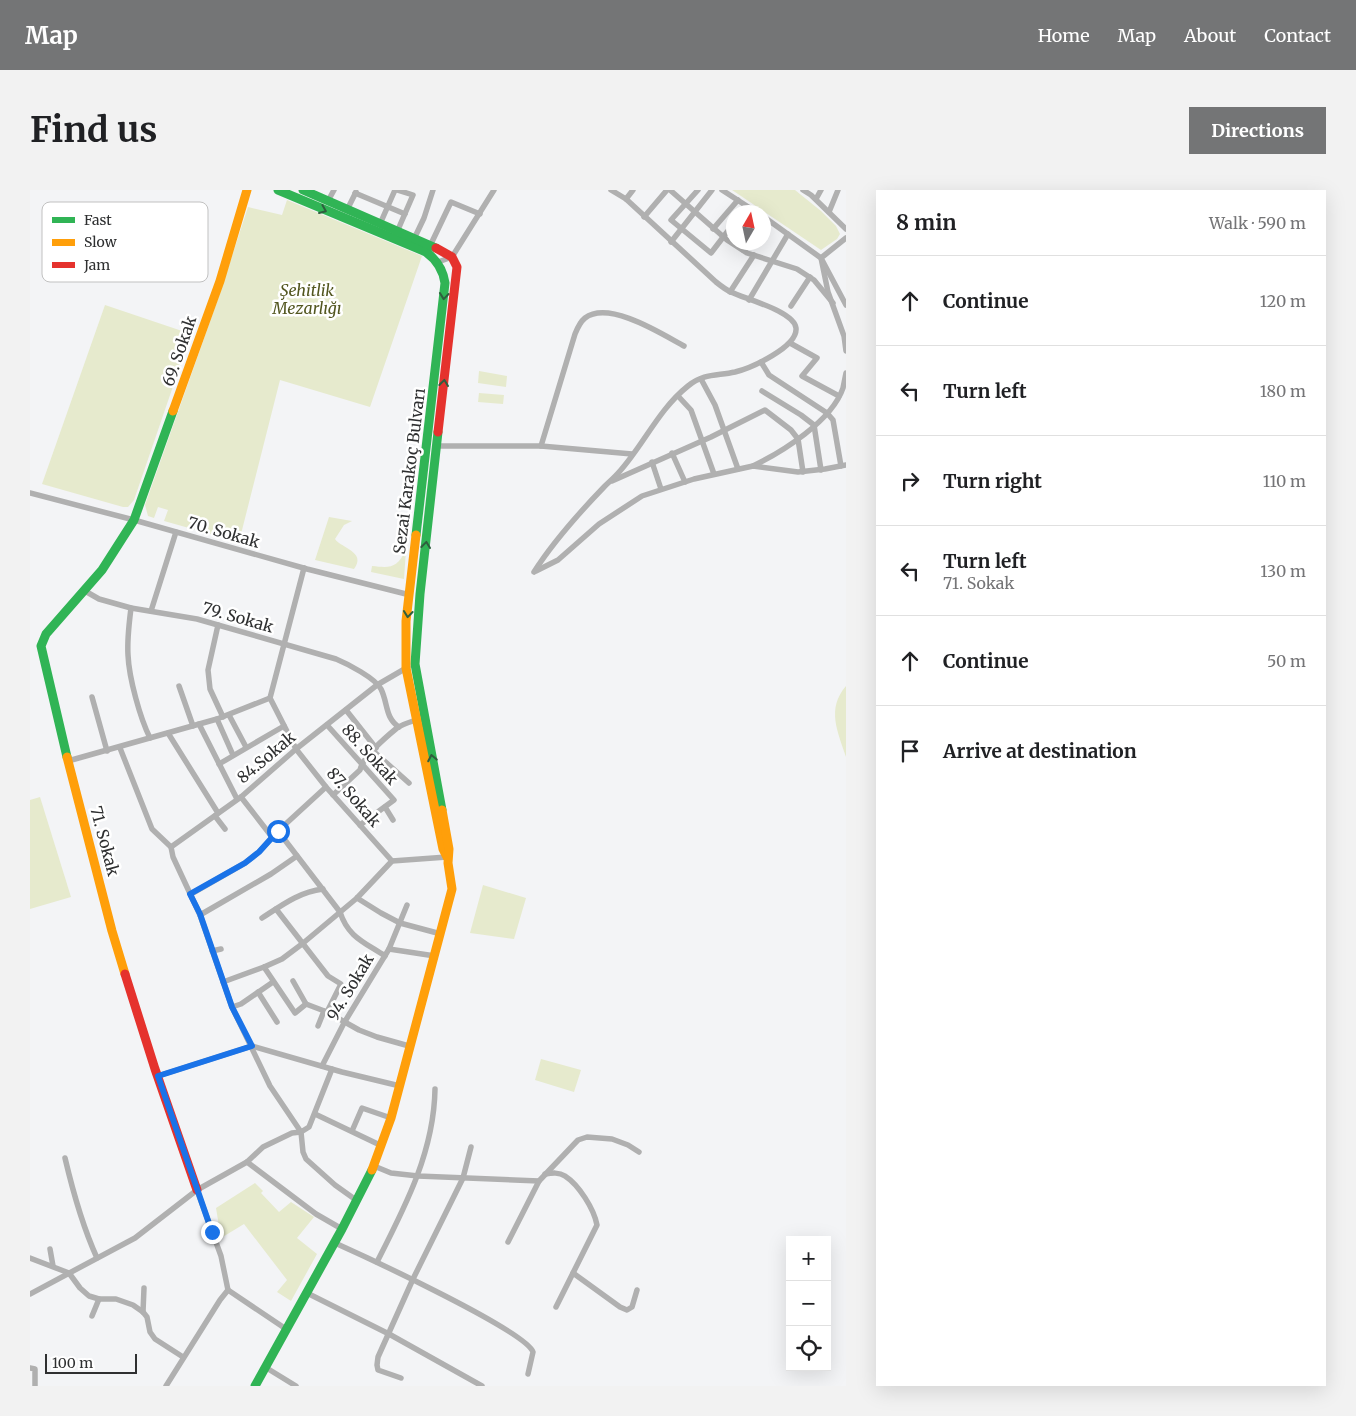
<!DOCTYPE html>
<meta charset="utf-8">
<style>
:root{--surface:#fff;--page:#f2f2f2;--text:#202124;--muted:#757577;--line:#e0e0e0;--accent:#747576}
body{margin:0;font-family:Merriweather,serif;background:var(--page);color:var(--text)}
.controls{position:absolute;right:15px;bottom:15px;display:grid;overflow:hidden;border-radius:0px;box-shadow:0 5px 20px #0002}
.controls button{width:45px;height:45px;display:grid;place-items:center;padding:0;border:0;border-bottom:1px solid var(--line);background:var(--surface);color:var(--text);font:25px sans-serif}
.compass{position:absolute;left:696px;top:15px;width:45px;height:45px;border-radius:50%;background:var(--surface);box-shadow:0 5px 20px #0002;rotate:9deg}
.scale{position:absolute;left:15px;bottom:12px;width:92px;box-sizing:border-box;padding-left:5px;border:2px solid #2f3031;border-top:0;font-size:14px;line-height:18px;white-space:nowrap;color:#2f3031;-webkit-text-stroke:4px #fff;paint-order:stroke}
.stop{position:absolute;width:15px;height:15px;margin:-11px;border:4px solid #1a73e8;border-radius:50%;background:#fff}
.stop.end{background:#1a73e8;border-color:#fff;box-shadow:0 1px 5px #0008}
.list{margin:0;padding:0;list-style:none}
h2{display:flex;justify-content:space-between;align-items:center;height:65px;margin:0;padding:0 20px;font-size:21px}
h2 small{font-size:16px;font-weight:400;color:var(--muted)}
.list li{display:grid;grid-template-columns:32px 1fr auto;gap:15px;align-items:center;box-sizing:border-box;height:90px;padding:0 20px;border-top:1px solid var(--line)}
.list b{display:block;font-size:19px;white-space:nowrap}
.list p{margin:0;font-size:16px;white-space:nowrap;color:var(--muted)}
.list em{font-size:16px;font-style:normal;color:var(--muted)}
.icon{flex:none;width:28px;height:28px;fill:none;stroke:currentColor;stroke-width:2;stroke-linecap:round;stroke-linejoin:round}
.map{position:relative;flex:none;width:816px;height:1196px;overflow:hidden;border-radius:0px}
header{display:flex;align-items:center;gap:30px;box-sizing:border-box;height:70px;padding:0 25px;background:var(--accent);color:#fff}
header strong{font-size:24px}
nav{display:flex;gap:28px;margin-inline-start:auto;font-size:18px}
.intro{display:flex;align-items:center;justify-content:space-between;box-sizing:border-box;height:120px;padding:0 30px}
h1{margin:0;font-size:35px}
.button{padding:12px 22px;border-radius:0px;background:var(--accent);color:#fff;font-size:18px;font-weight:700}
main{display:flex;gap:30px;padding:0 30px}
aside{flex:1;background:var(--surface);border-radius:0px;box-shadow:0 5px 20px #0002}
.map>svg:first-child{display:block}
.green{fill:#e6eacd}
.lines{fill:none;stroke-linecap:round;stroke-linejoin:round}
.street{stroke:#b0b0b0;stroke-width:5.5}
.fast{stroke:#30b455;stroke-width:9}
.slow{stroke:#ff9f0a;stroke-width:9}
.jam{stroke:#e5322d;stroke-width:9}
.oneway{stroke:#2f5e3e}
.route{stroke:#1a73e8;stroke-width:6}
.labels{text-anchor:middle;stroke-width:5;stroke-linejoin:round;paint-order:stroke}
.park-label{font-size:16px;font-style:italic;fill:#52561f;stroke:#fff}
.street-label{font-size:16px;fill:#2f3031;stroke:#fff}
.key{fill:#fff;stroke:#c1c1c1;stroke-width:1}
.key-label{font-size:14px;fill:#2f3031}
</style>
<header>
<strong>Map</strong>
<nav><a>Home</a><a>Map</a><a>About</a><a>Contact</a></nav>
</header>
<div class="intro"><h1>Find us</h1><a class="button">Directions</a></div>
<main>
<div class="map">
<svg width="816" height="1196" viewBox="0 0 816 1196">
<rect width="100%" height="100%" fill="#f3f4f6"/>
<g class="green">
<path d="M702,0H765L791,21L806,36L810,44L807,49L791,60Z"/>
<path d="M257,10L392,66L340,217L250,190L209,352L134,331L138,320L128,317L124,328L118,326L115,315L188,109L218,17L252,25Z"/>
<path d="M75,115L161,144L104,310L98,317H93L12,294Z"/>
<path d="M449,181L477,186L476,197L448,193Z"/>
<path d="M449,203L474,205L473,214L448,212Z"/>
<path d="M299,327L322,331L314,335L305,349C311,358 337,362 324,379L285,370Z"/>
<path d="M376,360L374,389L341,382L342,376C361,378 367,378 376,360Z"/>
<path d="M816,496V567C808,542 796,519 816,496Z"/>
<path d="M10,607L41,707L0,719V610Z"/>
<path d="M453,695L496,708L484,749L440,743Z"/>
<path d="M511,869L551,880L544,902L505,890Z"/>
<path d="M225,993L233,1001L231,1003L249,1022L261,1012L284,1027L267,1048L287,1064L261,1111L247,1102L257,1090L214,1034L191,1048L186,1018Z"/>
</g>
<g class="lines">
<g class="street">
<path d="M640,0L697,50L717,63L767,79L784,90L803,113"/>
<path d="M668,0L641,30L681,63L704,33"/>
<path d="M692,0L726,22"/>
<path d="M773,0L781,5L816,39"/>
<path d="M325,3L375,24"/>
<path d="M596,9L603,0"/>
<path d="M786,9L791,0"/>
<path d="M298,11L304,0"/>
<path d="M317,20L326,2"/>
<path d="M713,22L717,17"/>
<path d="M799,22L808,0"/>
<path d="M614,27L637,0"/>
<path d="M734,27L791,68L798,102L814,146L816,161"/>
<path d="M350,34L365,0"/>
<path d="M683,39L708,10"/>
<path d="M367,42L383,5L367,0"/>
<path d="M816,48L791,68L816,115"/>
<path d="M384,49L394,28L403,0"/>
<path d="M641,52L682,0"/>
<path d="M400,56L421,12L450,24"/>
<path d="M713,60L719,52"/>
<path d="M408,72L422,67L464,0"/>
<path d="M700,102L724,65"/>
<path d="M719,110L758,44"/>
<path d="M761,116L780,87"/>
<path d="M760,153L787,168L772,186L809,206"/>
<path d="M731,172L739,185L797,223L803,230L811,276"/>
<path d="M671,189L685,215L708,279"/>
<path d="M732,201L771,225L784,235L791,280"/>
<path d="M648,206L661,220L684,284"/>
<path d="M407,256H511L602,264"/>
<path d="M511,256L545,144C547,139 550,132 555,128C579,110 632,144 654,156"/>
<path d="M642,263L655,292"/>
<path d="M622,272L631,299"/>
<path d="M723,276C752,262 802,231 813,198C814,193 815,188 816,183"/>
<path d="M582,291L681,247L735,220L761,240L768,249L773,282"/>
<path d="M0,303L104,330L277,379L380,405"/>
<path d="M274,378L240,508L266,559L296,597L362,671"/>
<path d="M506,381L528,370L569,334L612,306L664,289L723,276L768,282L795,279L816,275"/>
<path d="M504,382C523,352 549,323 574,297C579,292 585,287 590,281C614,254 629,219 658,196C674,183 687,186 705,182C721,178 768,157 766,138C764,121 715,109 701,102C696,100 691,96 686,92L596,9L581,0"/>
<path d="M55,401L69,409L101,418L167,429L306,469C318,474 345,488 351,499C358,513 355,528 369,537"/>
<path d="M101,418C99,434 97,449 98,465C99,488 110,528 120,548"/>
<path d="M121,421L146,342"/>
<path d="M188,435L178,480L180,499L193,527"/>
<path d="M149,496L163,536"/>
<path d="M62,507L77,561"/>
<path d="M316,520L346,558"/>
<path d="M199,525L216,557"/>
<path d="M187,529L203,565"/>
<path d="M169,534L207,609"/>
<path d="M297,535L364,610L330,635"/>
<path d="M138,543L188,623"/>
<path d="M90,558L122,639L141,657L143,667L170,725L202,817L240,896L271,942L273,962L276,969L305,995L326,1010"/>
<path d="M342,560L379,593"/>
<path d="M38,571L187,529L240,508"/>
<path d="M189,574L254,536"/>
<path d="M303,605L330,580C333,566 356,547 367,538C373,534 380,532 386,530"/>
<path d="M211,607L242,647"/>
<path d="M355,617L363,630"/>
<path d="M185,626L195,639"/>
<path d="M248,641L310,722C318,747 334,752 355,766"/>
<path d="M141,657L211,607L266,559L347,495L378,477"/>
<path d="M161,704L215,673L229,662L248,641L296,597"/>
<path d="M327,708L351,723L370,733L411,744"/>
<path d="M246,719L298,786L311,794L297,822"/>
<path d="M170,725L241,684L267,666"/>
<path d="M232,728C252,715 269,702 293,699"/>
<path d="M359,759L405,766"/>
<path d="M182,761L191,759"/>
<path d="M234,777L265,823L276,814"/>
<path d="M263,791L276,814L297,822L329,840L347,847L379,856"/>
<path d="M193,792L234,777L252,769L272,754L327,708L362,671L417,667"/>
<path d="M228,802L247,832"/>
<path d="M202,817L211,814L243,792"/>
<path d="M288,836L294,821"/>
<path d="M292,876L314,833L359,759L377,715"/>
<path d="M128,886L222,856L312,882L370,896"/>
<path d="M285,924L352,956"/>
<path d="M322,941L332,918L361,928"/>
<path d="M35,968C43,1002 52,1035 67,1068"/>
<path d="M217,972L286,1024L312,1039"/>
<path d="M344,976L361,983L388,986L509,991"/>
<path d="M515,984C522,983 529,982 535,986C549,995 564,1019 567,1035L526,1117"/>
<path d="M167,1000L191,1066L198,1100L256,1139"/>
<path d="M478,1052L509,991L548,950L557,947L582,949L598,955L609,962"/>
<path d="M305,1053C334,1066 496,1141 503,1162L498,1184"/>
<path d="M20,1059L23,1076"/>
<path d="M0,1068L39,1083L50,1098L59,1106L69,1109H86L103,1115L113,1122L117,1127L120,1142L125,1149L153,1167"/>
<path d="M347,1072C375,1017 404,962 405,899"/>
<path d="M543,1083L590,1117L597,1120L602,1117L607,1100"/>
<path d="M277,1103L359,1144L452,1196"/>
<path d="M0,1104L105,1048L167,1000L217,972L233,957L262,943L271,942L279,937L302,879"/>
<path d="M113,1122L114,1098"/>
<path d="M62,1126L69,1109"/>
<path d="M235,1177L266,1196"/>
<path d="M0,1178L5,1179V1196"/>
<path d="M371,1188L348,1180L347,1175L348,1167L383,1089L433,988L441,957"/>
<path d="M136,1196L190,1110L198,1100"/>
</g>
<g class="fast">
<path d="M248,0L396,62C407,70 413,79 415,93L386,345"/>
<path d="M273,0L406,58"/>
<path d="M408,242L390,404L385,474L412,620"/>
<path d="M37,567L11,456L16,444L72,380L104,330L143,221"/>
<path d="M225,1196L312,1039L342,980"/>
</g>
<g class="slow">
<path d="M143,221L190,91L217,0"/>
<path d="M386,345L376,431V478L413,659L417,667"/>
<path d="M37,567L82,741L95,784"/>
<path d="M342,980L361,928L422,699L418,673L419,659L412,620"/>
</g>
<g class="jam">
<path d="M406,58L422,67L427,77L408,242"/>
<path d="M95,784L125,879L167,1000"/>
</g>
</g>
<defs><path id="oneway-chevron" d="M-2-3.5L2.5 0L-2 3.5" fill="none" stroke-width="1.6" stroke-linecap="round" stroke-linejoin="round" transform="scale(1.25)"/></defs>
<g class="oneway">
<use href="#oneway-chevron" transform="translate(293 20) rotate(23)"/>
<use href="#oneway-chevron" transform="translate(414 106) rotate(96)"/>
<use href="#oneway-chevron" transform="translate(414 193) rotate(-83)"/>
<use href="#oneway-chevron" transform="translate(396 355) rotate(-83)"/>
<use href="#oneway-chevron" transform="translate(378 424) rotate(96)"/>
<use href="#oneway-chevron" transform="translate(402 568) rotate(-101)"/>
</g>
<g class="lines">
<path class="route" d="M182,1042L128,886L222,856L202,817L170,724L160,704L215,673L229,662L248,641"/>
</g>
<g class="labels">
<g class="park-label">
<text x="277" y="106">Şehitlik<tspan x="277" dy="18">Mezarlığı</tspan></text>
</g>
<g class="street-label">
<text transform="translate(149 161) rotate(-71)" y="6">69. Sokak</text>
<text transform="translate(379 281) rotate(-83)" y="6">Sezai Karakoç Bulvarı</text>
<text transform="translate(194 342) rotate(16)" y="6">70. Sokak</text>
<text transform="translate(208 427) rotate(16)" y="6">79. Sokak</text>
<text transform="translate(340 564) rotate(48)" y="6">88. Sokak</text>
<text transform="translate(236 567) rotate(-40)" y="6">84.Sokak</text>
<text transform="translate(324 607) rotate(49)" y="6">87. Sokak</text>
<text transform="translate(75 651) rotate(75)" y="6">71. Sokak</text>
<text transform="translate(320 797) rotate(-59)" y="6">94. Sokak</text>
</g>
</g>
<rect x="12" y="12" width="166" height="80" rx="8" class="key"/>
<rect x="22" y="27" width="23" height="6" fill="#30b455"/>
<rect x="22" y="49" width="23" height="7" fill="#ff9f0a"/>
<rect x="22" y="72" width="23" height="6" fill="#e5322d"/>
<g class="key-label">
<text x="54" y="35">Fast</text>
<text x="54" y="57">Slow</text>
<text x="54" y="80">Jam</text>
</g>
</svg>
<div class="controls">
<button>+</button>
<button>−</button>
<button><svg class="icon" aria-label="locate" viewBox="0 0 24 24"><circle cx="12" cy="12" r="6"/><path d="M12 2v4M12 18v4M2 12h4M18 12h4"/></svg></button>
</div>
<svg class="compass" viewBox="-18 -18 36 36"><path d="M0-13l5 13h-10z" fill="#e53935"/><path d="M0 13l5-13h-10z" fill="#757577"/></svg>
<div class="scale">100 m</div>
<div class="stop" style="left:248px;top:641px"></div>
<div class="stop end" style="left:182px;top:1042px"></div>
</div>
<aside>
<h2>8 min<small>Walk · 590 m</small></h2>
<ul class="list">
<li><svg class="icon" aria-label="ahead" viewBox="0 0 24 24"><path d="M12 20V5M6 11l6-6 6 6"/></svg><div><b>Continue</b></div><em>120 m</em></li>
<li><svg class="icon" aria-label="left" viewBox="0 0 24 24"><path d="M17 20v-9H6M10 6l-5 5 5 5"/></svg><div><b>Turn left</b></div><em>180 m</em></li>
<li><svg class="icon" aria-label="right" viewBox="0 0 24 24"><path d="M7 20v-9h11M14 6l5 5-5 5"/></svg><div><b>Turn right</b></div><em>110 m</em></li>
<li><svg class="icon" aria-label="left" viewBox="0 0 24 24"><path d="M17 20v-9H6M10 6l-5 5 5 5"/></svg><div><b>Turn left</b><p>71. Sokak</p></div><em>130 m</em></li>
<li><svg class="icon" aria-label="ahead" viewBox="0 0 24 24"><path d="M12 20V5M6 11l6-6 6 6"/></svg><div><b>Continue</b></div><em>50 m</em></li>
<li><svg class="icon" aria-label="arrive" viewBox="0 0 24 24"><path d="M6 21V4h12l-3 4 3 4H6"/></svg><div><b>Arrive at destination</b></div></li>
</ul>
</aside>
</main>
